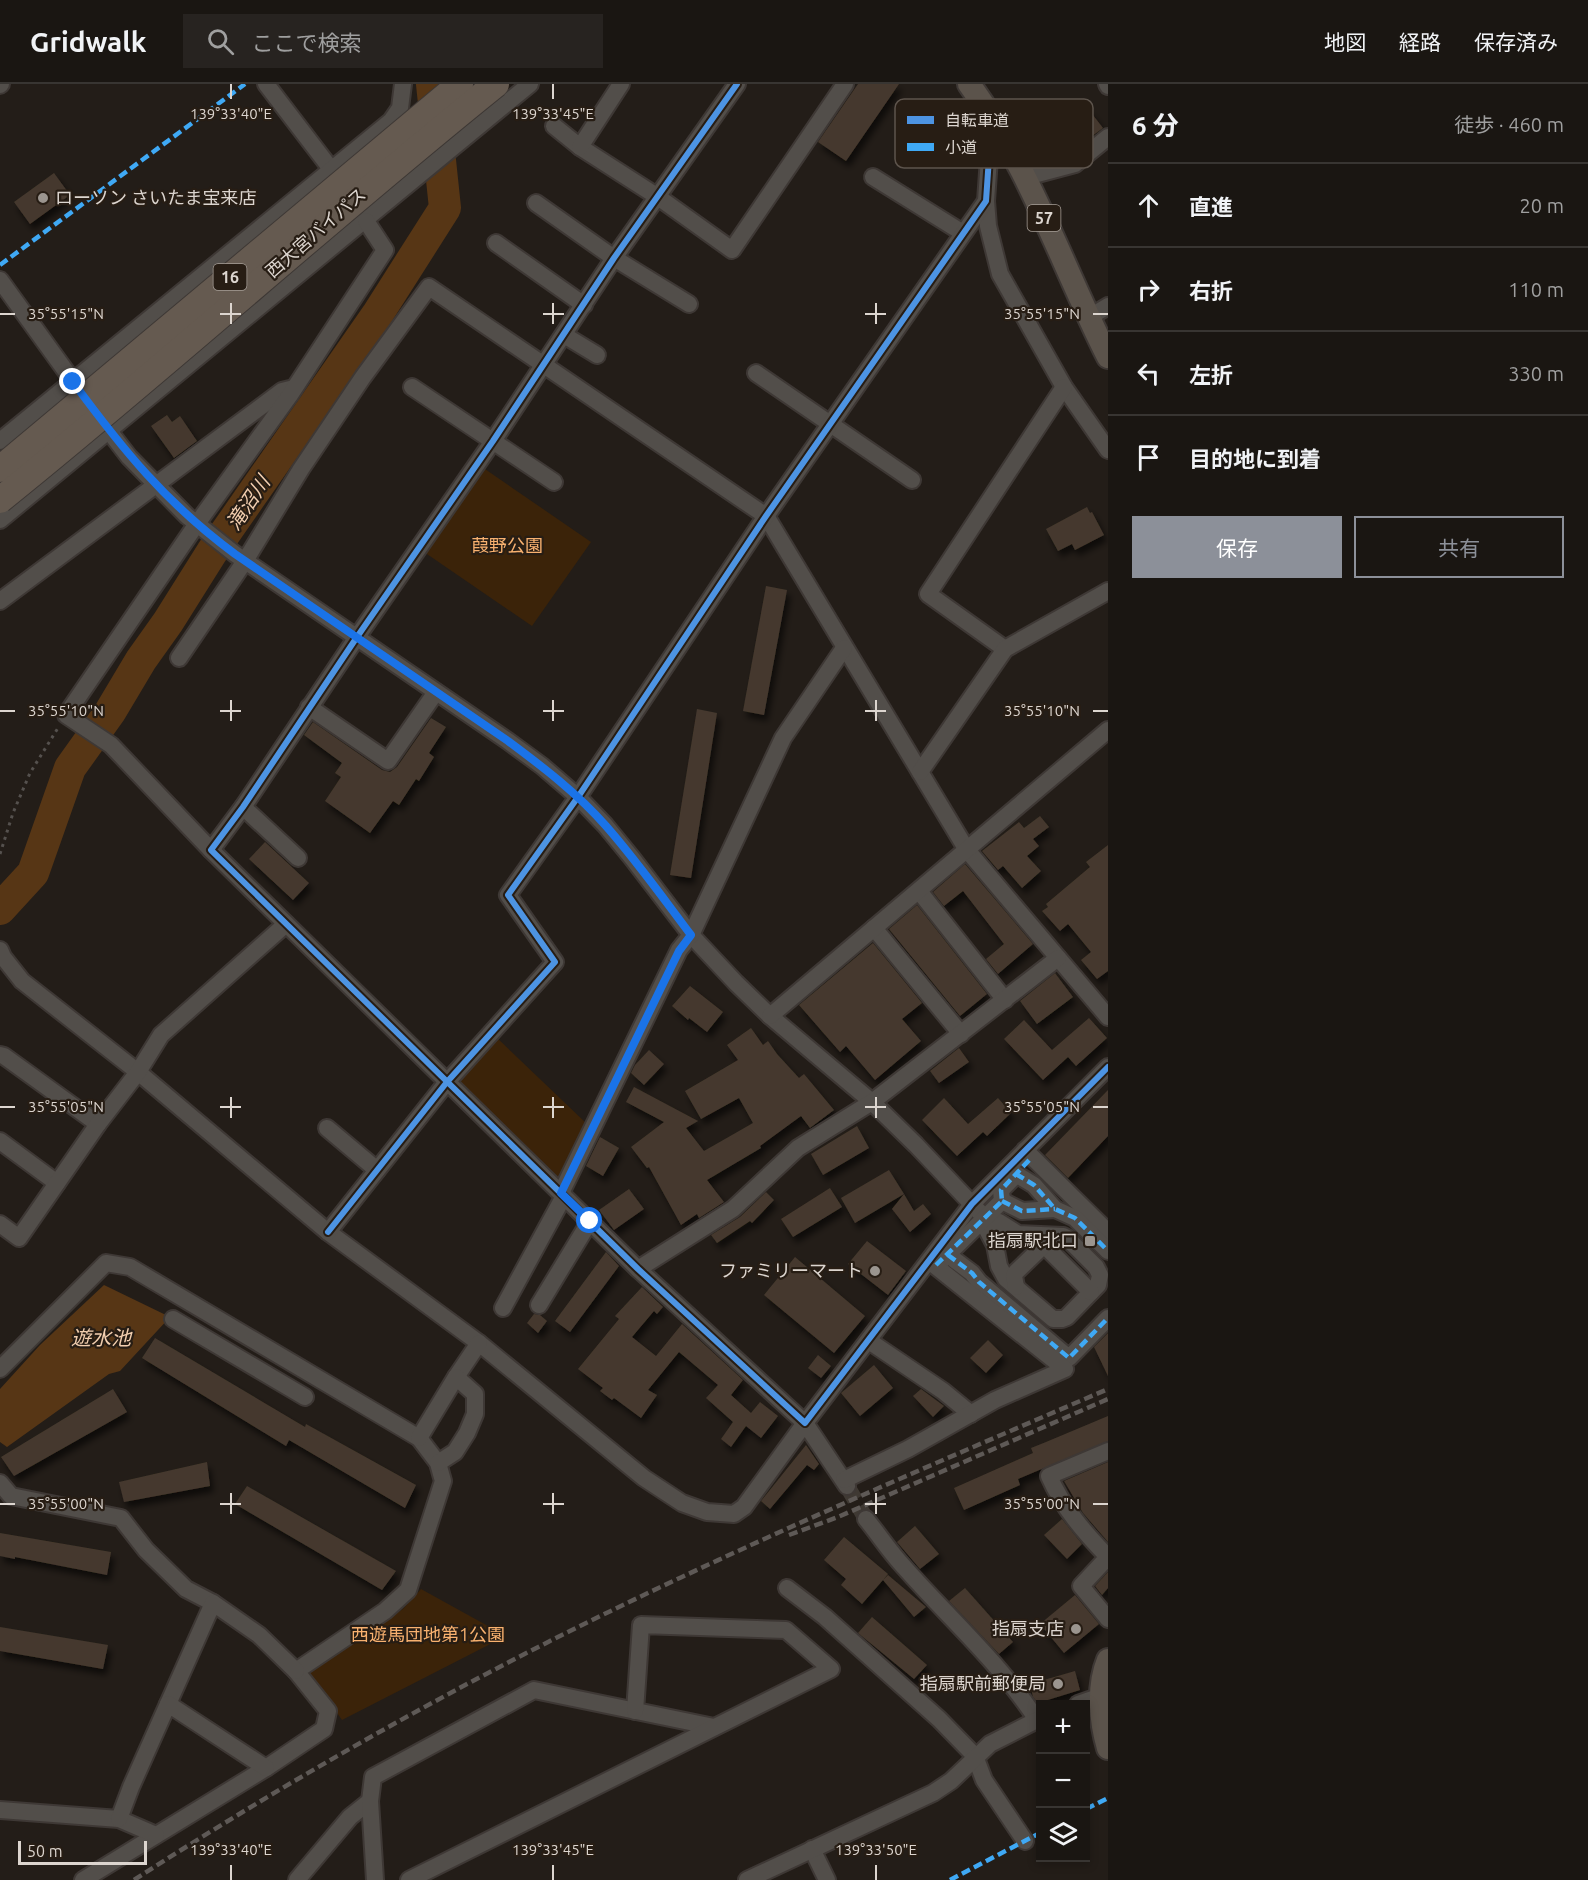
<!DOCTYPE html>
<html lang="ja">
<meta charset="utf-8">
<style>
:root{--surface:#1a1612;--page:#272320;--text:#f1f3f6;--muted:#9f9f9f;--line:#383532;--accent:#8c9099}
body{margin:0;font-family:Ubuntu,"Noto Sans JP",sans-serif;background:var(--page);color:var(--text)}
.controls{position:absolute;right:18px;bottom:18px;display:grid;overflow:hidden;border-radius:0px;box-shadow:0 3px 9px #0003}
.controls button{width:54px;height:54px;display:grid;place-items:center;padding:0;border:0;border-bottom:2px solid var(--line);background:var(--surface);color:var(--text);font:30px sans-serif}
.scale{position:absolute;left:18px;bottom:15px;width:129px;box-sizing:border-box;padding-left:6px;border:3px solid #dcd5cf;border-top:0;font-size:16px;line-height:21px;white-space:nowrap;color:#dcd5cf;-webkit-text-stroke:4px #271d14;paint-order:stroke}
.stop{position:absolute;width:18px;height:18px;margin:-14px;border:4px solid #1a73e8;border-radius:50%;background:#fff}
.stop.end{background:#1a73e8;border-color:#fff;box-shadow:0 2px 6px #0008}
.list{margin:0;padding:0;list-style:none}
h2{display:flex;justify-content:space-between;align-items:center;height:78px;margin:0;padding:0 24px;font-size:26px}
h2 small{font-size:20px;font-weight:400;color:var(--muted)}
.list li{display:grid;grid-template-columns:39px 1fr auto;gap:18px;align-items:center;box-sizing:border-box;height:84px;padding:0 24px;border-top:2px solid var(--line)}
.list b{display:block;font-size:22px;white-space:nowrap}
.list em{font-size:20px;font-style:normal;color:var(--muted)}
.actions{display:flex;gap:12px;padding:18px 24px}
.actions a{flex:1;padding:14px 0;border:2px solid var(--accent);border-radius:0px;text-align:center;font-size:21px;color:var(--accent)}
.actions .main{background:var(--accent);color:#fff}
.icon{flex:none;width:33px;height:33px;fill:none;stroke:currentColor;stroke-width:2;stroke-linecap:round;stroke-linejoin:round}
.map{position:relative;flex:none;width:1108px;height:1796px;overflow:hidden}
header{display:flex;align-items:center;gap:36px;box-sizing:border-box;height:84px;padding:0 30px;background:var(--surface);border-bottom:2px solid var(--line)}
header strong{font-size:28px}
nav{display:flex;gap:33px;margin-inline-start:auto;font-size:21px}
.search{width:420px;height:54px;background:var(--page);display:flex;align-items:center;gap:15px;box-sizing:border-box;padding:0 21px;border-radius:0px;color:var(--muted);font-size:22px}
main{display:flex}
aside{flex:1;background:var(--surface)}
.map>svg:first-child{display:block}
.green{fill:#3b2309}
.water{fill:#573615}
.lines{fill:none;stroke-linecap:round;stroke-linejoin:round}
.river{stroke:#573615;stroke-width:32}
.building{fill:#45392d;filter:url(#shadow)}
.minor-tunnel{stroke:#3f3933;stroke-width:16;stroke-dasharray:16 8;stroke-linecap:butt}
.minor-casing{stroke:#3e3835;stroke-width:20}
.major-casing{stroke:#3e3835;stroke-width:26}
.path{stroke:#55514e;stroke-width:3;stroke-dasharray:3 4.5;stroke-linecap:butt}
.minor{stroke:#524e4a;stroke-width:16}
.major{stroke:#5b534b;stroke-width:22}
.rail{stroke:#5e5956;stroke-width:4.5;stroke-dasharray:9 4.5;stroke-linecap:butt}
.highway-bridge-casing{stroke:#3e3835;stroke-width:28;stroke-linecap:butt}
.highway-bridge{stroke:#655a50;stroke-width:26}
.quiet{stroke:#3fa9f5;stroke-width:4.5;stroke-dasharray:9 4.5;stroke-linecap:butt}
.cycleway-casing{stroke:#271d14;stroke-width:10}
.cycleway{stroke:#4d94e3;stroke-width:6}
.route{stroke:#1a73e8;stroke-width:8}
.ticks{fill:none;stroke:#dcd5cf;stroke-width:2}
.poi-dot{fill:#9b958f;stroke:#271d14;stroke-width:2}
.labels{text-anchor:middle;stroke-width:4.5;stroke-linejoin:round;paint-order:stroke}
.shield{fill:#271d14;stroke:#a69e97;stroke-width:1.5}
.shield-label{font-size:16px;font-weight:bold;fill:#dcd5cf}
.poi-label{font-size:18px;fill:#dcd5cf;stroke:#271d14;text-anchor:end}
.street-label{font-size:18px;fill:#dcd5cf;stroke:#271d14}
.park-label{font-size:18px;fill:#f8b16f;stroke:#271d14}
.water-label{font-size:20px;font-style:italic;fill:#f2ceaf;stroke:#271d14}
.key{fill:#271d14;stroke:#5d544c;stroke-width:1.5}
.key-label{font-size:16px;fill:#dcd5cf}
.ticks-label{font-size:15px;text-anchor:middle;fill:#dcd5cf;stroke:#271d14;stroke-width:4.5;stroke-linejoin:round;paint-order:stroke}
</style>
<header>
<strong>Gridwalk</strong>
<div class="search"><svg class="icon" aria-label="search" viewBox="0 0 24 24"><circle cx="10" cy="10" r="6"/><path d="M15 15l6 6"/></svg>ここで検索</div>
<nav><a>地図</a><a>経路</a><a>保存済み</a></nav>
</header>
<main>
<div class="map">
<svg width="1108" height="1796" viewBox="0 0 1108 1796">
<defs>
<filter id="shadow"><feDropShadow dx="3.5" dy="6" stdDeviation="3" flood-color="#0009"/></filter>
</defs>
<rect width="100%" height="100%" fill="#231d18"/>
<g class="green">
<path d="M482,383L591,458L532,542L424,468Z"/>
<path d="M495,952L587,1040L559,1099L456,997Z"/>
<path d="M421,1505L506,1552L342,1636L308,1587L403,1525Z"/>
</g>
<path class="water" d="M104,1201L170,1233L120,1287L109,1290L7,1363L0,1358V1305L40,1261Z"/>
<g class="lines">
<path class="river" d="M0,825L33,789L70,684L110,628L141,576L168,538L212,468L377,231L445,124L432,0"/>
</g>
<g class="building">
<path d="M858,0H899L846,77L818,58Z"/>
<path d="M1089,26L1103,44L1067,71L1054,56Z"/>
<path d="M54,89L70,111L30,140L14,118Z"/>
<path d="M167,331L172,338L180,332L197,357L174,374L151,342Z"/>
<path d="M1087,423L1090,429L1092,428L1104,451L1075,466L1072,460L1058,467L1046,445Z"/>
<path d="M766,502L787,506L764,631L743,627Z"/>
<path d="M697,625L717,629L691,794L670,791Z"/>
<path d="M431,634L446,643L429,669L434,673L419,697L416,695L399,721L393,717L370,749L325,717L341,693L335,689L342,679L304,651L313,638L382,686L390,688L397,683Z"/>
<path d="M1040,732L1049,743L1033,755L1039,762L1027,772L1041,787L1022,804L1003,782L998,786L982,767L1019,738L1024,744Z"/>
<path d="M265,758L309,799L293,816L249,775Z"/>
<path d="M1108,761V887L1097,895L1081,876L1091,868L1068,840L1060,847L1042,827L1048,823L1046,820L1090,783L1086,778Z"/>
<path d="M965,780L1033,860L998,890L986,875L1004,860L963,807L944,822L933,808Z"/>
<path d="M917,821L987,910L960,932L889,845Z"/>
<path d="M873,859L922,919L902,935L921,957L875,996L846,962L840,968L799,921Z"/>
<path d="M1055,889L1073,913L1037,940L1020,917Z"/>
<path d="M690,902L723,928L707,948L689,934L688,936L672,922Z"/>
<path d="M1089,934L1107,954L1076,982L1068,973L1043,996L1004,955L1024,936L1052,966Z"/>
<path d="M751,944L763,961L768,957L777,970L799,994L804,990L834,1026L810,1044L801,1032L760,1062L761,1064L707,1096L724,1118L699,1134L697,1130L681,1141L649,1083L647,1084L631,1063L664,1038L626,1018L634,1003L698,1037L686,1044L704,1067L753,1039L739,1014L701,1035L685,1007L738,976L727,961Z"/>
<path d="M959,964L969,978L939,999L930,987Z"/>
<path d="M649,966L664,980L644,1001L631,989L635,981Z"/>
<path d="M1108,1006V1052L1068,1094L1045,1071Z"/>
<path d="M944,1014L968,1040L998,1014L1011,1029L987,1052L983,1048L957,1072L922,1036Z"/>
<path d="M857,1042L869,1064L823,1091L811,1070Z"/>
<path d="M600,1053L619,1064L603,1092L586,1082Z"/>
<path d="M889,1086L904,1110L855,1139L841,1114Z"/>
<path d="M830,1104L842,1123L793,1153L781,1135Z"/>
<path d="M629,1105L644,1125L614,1146L599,1126Z"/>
<path d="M766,1108L774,1116L752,1139L750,1137L717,1159L711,1151L740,1133Z"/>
<path d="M904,1110L914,1127L923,1120L931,1130L910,1148L892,1125Z"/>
<path d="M867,1157L906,1187L888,1211L848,1180Z"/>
<path d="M606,1168L619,1182L570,1248L555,1237Z"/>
<path d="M795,1173L865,1232L834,1269L764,1211Z"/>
<path d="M642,1203L663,1223L657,1230L654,1227L632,1253L656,1272L682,1240L743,1296L731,1311L751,1329L760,1318L778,1332L761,1354L746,1342L731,1363L721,1355L733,1338L706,1314L718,1301L679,1268L648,1306L657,1311L641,1334L614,1314L612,1316L600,1307L603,1304L578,1285L619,1235L615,1232Z"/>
<path d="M534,1230L540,1231L547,1237L538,1249L527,1239Z"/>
<path d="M1108,1249V1292L1094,1263Z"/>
<path d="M155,1254L305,1343L306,1340L416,1401L405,1424L289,1356L286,1362L142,1274Z"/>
<path d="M988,1256L1003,1271L986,1289L970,1274Z"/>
<path d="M818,1271L831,1282L821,1294L808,1284Z"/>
<path d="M874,1281L893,1304L860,1332L841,1309Z"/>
<path d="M113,1305L127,1328L14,1392L1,1373Z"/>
<path d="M921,1305L944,1322L933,1333L913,1312Z"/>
<path d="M1108,1332V1357L1018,1395L1020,1401L964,1426L954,1404L1033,1369L1031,1364L1046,1358Z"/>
<path d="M806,1361L819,1380L814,1386L807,1381L770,1425L761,1417Z"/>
<path d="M207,1378L210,1402L124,1418L119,1398Z"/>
<path d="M1108,1378V1458L1083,1429L1064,1397Z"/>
<path d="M247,1402L396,1487L382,1506L235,1420Z"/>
<path d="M1062,1435L1082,1460L1067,1475L1044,1451Z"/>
<path d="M915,1442L939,1470L920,1485L897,1458Z"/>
<path d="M0,1449L111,1468L107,1491L15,1473V1475L0,1472Z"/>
<path d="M844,1453L888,1490L883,1496L888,1491L926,1523L914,1533L883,1496L862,1520L841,1501L846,1495L824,1476Z"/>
<path d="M1108,1488V1504L1102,1511L1095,1502Z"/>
<path d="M965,1504L1013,1558L999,1570L949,1517Z"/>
<path d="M1075,1511L1099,1540L1064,1569L1040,1540Z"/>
<path d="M872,1533L927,1581L914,1595L858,1549Z"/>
<path d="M0,1543L108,1561L103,1585L0,1567Z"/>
<path d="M1075,1587L1080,1606L1038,1619L1033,1613L1030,1600Z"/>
</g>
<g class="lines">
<path class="minor-tunnel" d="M847,1402L866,1435"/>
<g class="minor-casing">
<g id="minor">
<path d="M266,0L331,85"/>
<path d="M737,0L614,174L493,357L357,553L243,723L211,766L638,1185L805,1339L972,1120L1108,983"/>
<path d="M1107,0L1108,2"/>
<path d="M0,1L1,0"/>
<path d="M554,42L580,63L658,113L732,166L845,0"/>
<path d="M580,63L621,0"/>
<path d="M873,93L963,149"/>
<path d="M1026,93L1075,80L1108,53"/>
<path d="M986,117L988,142L1000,190L1064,303L1108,366"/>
<path d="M536,119L614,174L689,220"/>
<path d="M496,159L584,221"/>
<path d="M0,196L109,347L129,373L187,432L235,470L508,657L542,682L578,713L605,741L632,774L691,851L736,899L770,932L872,1018L916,1061L985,1134L999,1138L1018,1150L1063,1152L1067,1154L1096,1183L1100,1191L1098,1201L1067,1233L1062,1235H1053L1006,1195L999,1182L995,1161L986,1144L985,1134"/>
<path d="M1088,234L1108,222"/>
<path d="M564,251L597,271"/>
<path d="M756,289L912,396"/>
<path d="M412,303L554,398"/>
<path d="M0,357L391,37L400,24L403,0"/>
<path d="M0,436L530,0"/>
<path d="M0,517L282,307L294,304"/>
<path d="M1005,565L928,510L1064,303"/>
<path d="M179,574L245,477L301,385L363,293L429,203L766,432L967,766L1108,933"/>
<path d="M309,623L388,677L436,608"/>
<path d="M920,688L1005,565L1108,507"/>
<path d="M243,723L298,774"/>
<path d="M211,766L111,661L66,631L196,441L290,311L385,166L366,137"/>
<path d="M919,807L1005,916"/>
<path d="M874,844L961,950"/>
<path d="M0,866L3,873L22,897L138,988L328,1148L479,1259L644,1394L682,1419L707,1428L734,1430L744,1423L805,1339L847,1402"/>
<path d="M770,932L1108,646"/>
<path d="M0,971L4,972L98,1040"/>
<path d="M327,1044L377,1086"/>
<path d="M0,1057L57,1099"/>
<path d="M1025,1066L1108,1148"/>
<path d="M1016,1090L1034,1101L1055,1125L1075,1134L1108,1167"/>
<path d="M561,1109L679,866L691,851L783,654L844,564"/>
<path d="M1002,1117L1022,1127L1055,1125"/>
<path d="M0,1140L19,1154L98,1040L138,988L161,951L286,840"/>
<path d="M328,1148L447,998L555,878L508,811L578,713L766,432L986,117L992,31"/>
<path d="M1044,1161L1091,1208"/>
<path d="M948,1171L972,1189L979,1198L1069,1274L1108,1234"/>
<path d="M940,1178L1002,1117L1001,1106L1015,1092"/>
<path d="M638,1185L733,1125L798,1064L872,1018L1058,874"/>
<path d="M1016,1203L1014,1192L1016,1188L1044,1161L1061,1153"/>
<path d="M539,1221L590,1137"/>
<path d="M503,1224L564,1112"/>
<path d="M173,1235L305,1313"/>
<path d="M869,1257L943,1307L971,1330"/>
<path d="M0,1285L106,1179L130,1183L419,1354L438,1379L443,1397L408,1506L385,1527L296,1587L328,1627L324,1645L266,1684L83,1796"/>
<path d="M456,1293L479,1259"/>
<path d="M419,1354L456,1293L475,1310V1330L467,1349L455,1368L438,1379"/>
<path d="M1108,1367L1049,1392C1063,1424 1084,1448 1108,1473L1081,1502L1108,1535"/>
<path d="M844,1396L908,1365L995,1316L1065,1285L929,1177"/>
<path d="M0,1399L11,1412L121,1434L146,1466L186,1505L213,1519"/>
<path d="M866,1435C879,1451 890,1468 904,1483C948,1533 1000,1579 1037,1636L1040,1635"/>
<path d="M787,1504L825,1533L939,1635L975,1672L984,1696L1025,1757"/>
<path d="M168,1620L213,1519L259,1551L296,1587"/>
<path d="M1078,1620L1101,1612"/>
<path d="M0,1726L119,1735L156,1751"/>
<path d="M119,1735L131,1703L168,1620L266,1684"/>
<path d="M812,1765L827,1796"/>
<path d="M297,1796L350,1733L370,1717"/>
<path d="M375,1796L370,1717L373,1693L534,1606L714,1643"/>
<path d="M409,1796L831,1585L786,1546L641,1541L635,1627"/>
<path d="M747,1796L933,1709L951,1697L990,1660L1037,1636"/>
</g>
</g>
<g class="major-casing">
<g id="major">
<path d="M969,0C1030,83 1062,182 1108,273"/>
<path d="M1108,1576C1097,1603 1100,1637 1108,1664"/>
</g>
</g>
<path class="path" d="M0,770L13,729L30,689L58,644"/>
<use href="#minor" class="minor"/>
<use href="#major" class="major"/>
<g class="rail">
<path d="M789,1451L838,1433L1108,1315"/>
<path d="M134,1796C255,1718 380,1645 509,1578C704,1477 906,1392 1108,1305"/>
</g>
<g class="highway-bridge-casing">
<g id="highway-bridge">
<path d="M0,385L460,0"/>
<path d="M0,416C168,281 328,135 496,0"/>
</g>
</g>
<use href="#highway-bridge" class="highway-bridge"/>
<g class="quiet">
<path d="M0,181L245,0"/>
<path d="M1016,1090L1034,1101L1055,1125L1075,1134L1108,1167"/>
<path d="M1002,1117L1022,1127L1055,1125"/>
<path d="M948,1171L972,1189L979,1198L1069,1274L1108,1234"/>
<path d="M936,1181L1002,1117L1001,1106L1032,1073"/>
<path d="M1086,1725L1108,1714"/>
<path d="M950,1796L1040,1749"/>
</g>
<g class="cycleway-casing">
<g id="cycleway">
<path d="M737,0L614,174L493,357L357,553L243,723L211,766L638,1185L805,1339L972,1120L1108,983"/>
<path d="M328,1148L447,998L555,878L508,811L578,713L766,432L986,117L992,30"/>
</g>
</g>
<use href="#cycleway" class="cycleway"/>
</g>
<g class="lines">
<path class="route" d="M73,298C123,366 166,419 235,470L508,657C543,683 577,709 606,742C636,776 663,814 691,851L679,867L561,1109L590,1137"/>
</g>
<path class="ticks" d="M231,0V15M553,0V15M231,219V240M553,219V240M876,219V240M0,230H15M220,230H241M543,230H564M865,230H886M1093,230H1108M231,616V637M553,616V637M876,616V637M0,627H15M220,627H241M543,627H564M865,627H886M1093,627H1108M231,1013V1034M553,1013V1034M876,1013V1034M0,1023H15M220,1023H241M543,1023H564M865,1023H886M1093,1023H1108M231,1409V1430M553,1409V1430M876,1409V1430M0,1420H15M220,1420H241M543,1420H564M865,1420H886M1093,1420H1108M231,1781V1796M553,1781V1796M876,1781V1796"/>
<g class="poi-dot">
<circle cx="43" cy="114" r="6"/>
<rect x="1084" y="1151" width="12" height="12" rx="3"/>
<circle cx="875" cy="1187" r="6"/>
<circle cx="1076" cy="1545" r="6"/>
<circle cx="1058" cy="1600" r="6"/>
</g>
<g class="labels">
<g class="shield">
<rect x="1027.5" y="121" width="33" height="26" rx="4.5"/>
<rect x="213.5" y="180" width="33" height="26" rx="4.5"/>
</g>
<g class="shield-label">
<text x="1044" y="140">57</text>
<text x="230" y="199">16</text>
</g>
<g class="poi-label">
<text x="55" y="120" text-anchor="start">ローソン さいたま宝来店</text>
<text x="1078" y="1163">指扇駅北口</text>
<text x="863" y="1193">ファミリーマート</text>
<text x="1064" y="1551">指扇支店</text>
<text x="1046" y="1606">指扇駅前郵便局</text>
</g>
<g class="street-label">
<text transform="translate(316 149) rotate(-41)" y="6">西大宮バイパス</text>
</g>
<g class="park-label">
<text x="507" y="468">葭野公園</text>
<text x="428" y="1557">西遊馬団地第1公園</text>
</g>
<g class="water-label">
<text transform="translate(248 419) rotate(-56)" y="7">滝沼川</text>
<text x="101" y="1261">遊水池</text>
</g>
</g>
<rect x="895" y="15" width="198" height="69" rx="9" class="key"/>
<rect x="907" y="32" width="27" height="8" fill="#4d94e3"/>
<rect x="907" y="59" width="27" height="8" fill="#3fa9f5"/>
<g class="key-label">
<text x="945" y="42">自転車道</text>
<text x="945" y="69">小道</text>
</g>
<g class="ticks-label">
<text x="231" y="35">139°33'40"E</text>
<text x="553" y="35">139°33'45"E</text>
<text x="66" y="235">35°55'15"N</text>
<text x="1042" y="235">35°55'15"N</text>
<text x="66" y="632">35°55'10"N</text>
<text x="1042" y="632">35°55'10"N</text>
<text x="66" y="1028">35°55'05"N</text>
<text x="1042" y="1028">35°55'05"N</text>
<text x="66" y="1425">35°55'00"N</text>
<text x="1042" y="1425">35°55'00"N</text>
<text x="231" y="1771">139°33'40"E</text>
<text x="553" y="1771">139°33'45"E</text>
<text x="876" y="1771">139°33'50"E</text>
</g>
</svg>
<div class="controls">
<button>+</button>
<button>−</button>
<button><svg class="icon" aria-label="layers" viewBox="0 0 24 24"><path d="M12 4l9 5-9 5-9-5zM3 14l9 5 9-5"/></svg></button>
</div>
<div class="scale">50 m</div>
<div class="stop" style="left:590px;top:1137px"></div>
<div class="stop end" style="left:73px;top:298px"></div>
</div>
<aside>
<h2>6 分<small>徒歩 · 460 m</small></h2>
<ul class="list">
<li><svg class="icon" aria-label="ahead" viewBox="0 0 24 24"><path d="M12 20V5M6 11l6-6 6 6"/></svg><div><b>直進</b></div><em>20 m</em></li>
<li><svg class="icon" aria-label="right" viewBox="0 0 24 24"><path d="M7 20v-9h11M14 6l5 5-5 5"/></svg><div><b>右折</b></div><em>110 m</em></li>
<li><svg class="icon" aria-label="left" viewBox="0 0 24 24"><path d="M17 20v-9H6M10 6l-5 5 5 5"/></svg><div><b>左折</b></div><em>330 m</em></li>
<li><svg class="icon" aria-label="arrive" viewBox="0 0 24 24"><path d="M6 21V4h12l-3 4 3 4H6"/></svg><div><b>目的地に到着</b></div></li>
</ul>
<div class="actions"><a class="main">保存</a><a>共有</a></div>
</aside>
</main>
